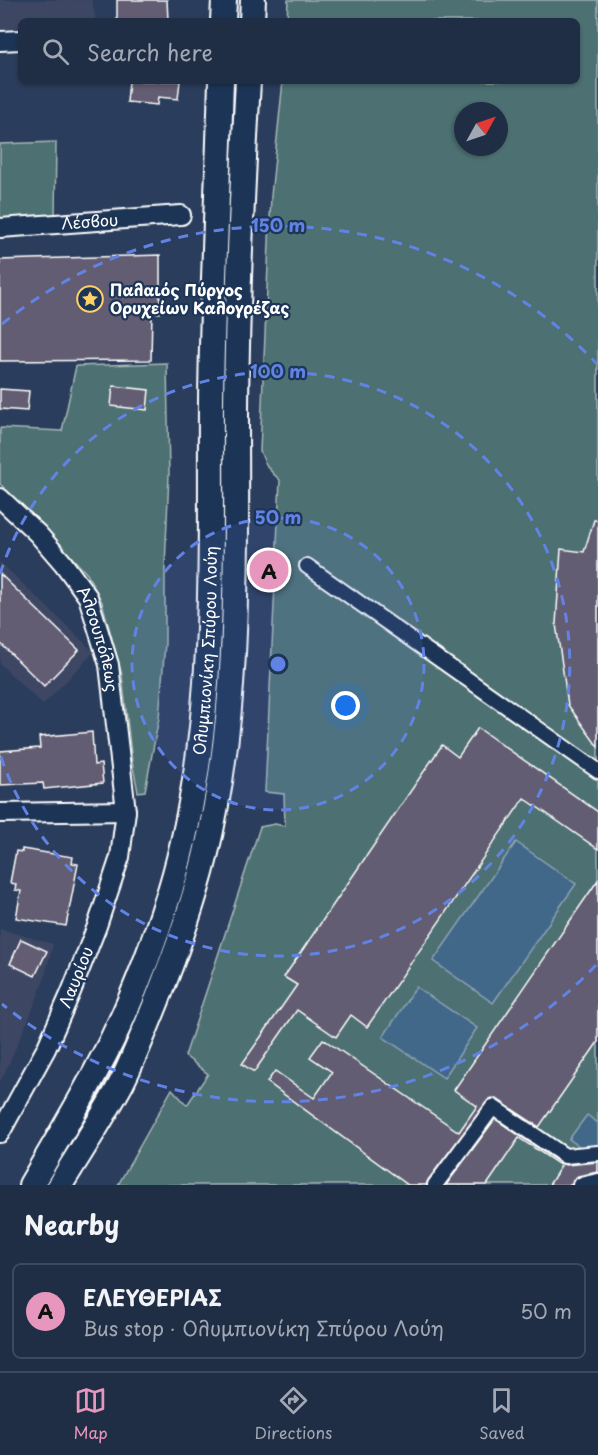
<!DOCTYPE html>
<meta charset="utf-8">
<style>
:root{--surface:#202e45;--page:#2d3a50;--text:#f1f3f6;--muted:#a2a8b3;--line:#3d4a5e;--accent:#e797bd}
body{margin:0;font-family:"Playpen Sans",sans-serif;background:var(--page);color:var(--text)}
.compass{position:absolute;left:454px;top:102px;width:54px;height:54px;border-radius:50%;background:var(--surface);box-shadow:0 2px 4px #0004;rotate:50deg}
.you{position:absolute;left:346px;top:706px;width:21px;height:21px;margin:-15px;border:4px solid #fff;border-radius:50%;background:#1a73e8;box-shadow:0 0 0 9px #1a73e833}
.badge{display:grid;place-items:center;width:39px;height:39px;border-radius:50%;background:var(--accent);color:#111;font-size:20px;font-weight:700}
.pin{position:absolute;translate:-50% -50%;border:3px solid #fff;box-shadow:0 2px 6px #0006}
.list{margin:0;padding:0;list-style:none}
h2{display:flex;justify-content:space-between;align-items:center;height:78px;margin:0;padding:0 24px;font-size:26px}
h2 small{font-size:20px;font-weight:400;color:var(--muted)}
.list li{display:grid;grid-template-columns:39px 1fr auto;gap:18px;align-items:center;box-sizing:border-box;height:96px;margin:0 12px 12px;padding:0 12px;border:2px solid var(--line);border-radius:9px}
.list b{display:block;font-size:22px;white-space:nowrap}
.list p{margin:0;font-size:20px;white-space:nowrap;color:var(--muted)}
.list em{font-size:20px;font-style:normal;color:var(--muted)}
.icon{flex:none;width:33px;height:33px;fill:none;stroke:currentColor;stroke-width:2;stroke-linecap:round;stroke-linejoin:round}
.map{position:relative;flex:none;width:598px;height:1185px;overflow:hidden}
.search{position:absolute;background:var(--surface);box-shadow:0 2px 4px #0004;left:18px;right:18px;top:18px;height:66px;display:flex;align-items:center;gap:15px;box-sizing:border-box;padding:0 21px;border-radius:9px;color:var(--muted);font-size:22px}
.sheet{height:186px;background:var(--surface)}
nav{display:flex;justify-content:space-around;align-items:center;box-sizing:border-box;height:84px;border-top:2px solid var(--line);background:var(--surface);font-size:16px;color:var(--muted)}
nav a{display:grid;justify-items:center;gap:3px}
nav .on{color:var(--accent)}
.map>svg:first-child{display:block}
.built{fill:#3c4763}
.green{fill:#4d7072;stroke:#a6b8b8;stroke-width:1.5;fill-rule:evenodd}
.water{fill:#426789;stroke:#8ea4b8;stroke-width:1.5}
.building{fill:#625d72;stroke:#fff;stroke-width:1.5}
.lines{fill:none;stroke-linecap:round;stroke-linejoin:round}
.pedestrian-casing{stroke:#fff;stroke-width:18}
.minor-casing{stroke:#fff;stroke-width:22}
.secondary-casing{stroke:#fff;stroke-width:28}
.pedestrian{stroke:#1d3557;stroke-width:14}
.minor{stroke:#1d3557;stroke-width:18}
.secondary{stroke:#1d3557;stroke-width:24}
.ring{fill:none;stroke:#6183e4;stroke-width:3;stroke-dasharray:10 8}
.labels{text-anchor:middle;stroke-width:4.5;stroke-linejoin:round;paint-order:stroke}
.street-label{font-size:16px;fill:#fff;stroke:#1d3557}
.poi-label{font-size:16px;font-weight:bold;fill:#fff;stroke:#1d3557;text-anchor:start}
.centre{fill:#6183e4;stroke:#1d3557;stroke-width:3}
.ring-label{font-size:18px;text-anchor:middle;font-weight:bold;fill:#6183e4;stroke:#1d3557;stroke-width:4.5;stroke-linejoin:round;paint-order:stroke}
</style>
<div class="map">
<svg width="598" height="1185" viewBox="0 0 598 1185">
<rect width="100%" height="100%" fill="#2b3d5c"/>
<filter id="ink" filterUnits="userSpaceOnUse"><feTurbulence type="fractalNoise" baseFrequency=".0167" numOctaves="2"/><feDisplacementMap in="SourceGraphic" scale="12" xChannelSelector="R" yChannelSelector="G"/><feConvolveMatrix kernelMatrix="1 2 1 2 8 2 1 2 1" color-interpolation-filters="sRGB"/></filter>
<g filter="url(#ink)">
<g class="built">
<path d="M0,0H92L96,21H21V28L0,29Z"/>
<path d="M0,562L94,652L43,705L0,664Z"/>
<path d="M0,929L53,944L44,980L30,1016L0,1083Z"/>
</g>
<g class="green">
<path d="M288,0H598V1185H118L172,1089L187,1105L208,1074L185,1056L260,827L275,824L285,826L284,794L265,792L280,480C269,471 265,464 260,451L271,196L283,81H577V21H287ZM463,111H499V147H463Z"/>
<path d="M56,142L55,218L0,221V144Z"/>
<path d="M167,363L169,475L165,566V643L159,718L145,791L138,792L132,762L122,675L102,602L87,574L58,542L0,484V428L62,431L76,366Z"/>
</g>
<g class="water">
<path d="M516,842L576,884L493,1003L433,961Z"/>
<path d="M416,987L477,1028L444,1078L383,1037Z"/>
<path d="M587,1115L598,1123V1149L593,1156L569,1139Z"/>
</g>
<g class="building">
<path d="M117,0H167L168,20L117,21Z"/>
<path d="M129,81H180L178,99L158,97L157,105L127,102Z"/>
<path d="M160,255V313L152,312L151,360L0,361V260Z"/>
<path d="M113,386L149,390L147,410L111,406Z"/>
<path d="M0,389L29,391L27,411L0,409Z"/>
<path d="M594,520H598V747L568,705L556,624L561,549L584,552Z"/>
<path d="M0,574L79,650L44,686L0,643Z"/>
<path d="M478,728L598,812V849L524,798L367,1027L351,1015L336,1037L297,1010L254,1072L242,1064L297,985L284,977L442,745L458,757Z"/>
<path d="M92,732L94,765L101,764L103,783L44,789L43,783L0,785V751L40,748L39,737Z"/>
<path d="M22,849L73,857L72,863L78,864L66,926L16,918L21,891L15,890L16,884L10,883L16,851L22,852Z"/>
<path d="M598,880V1042L539,1127L498,1100L493,1098L489,1099L428,1180L426,1185H408L267,1082L275,1071L314,1098L332,1072L310,1057L323,1039L459,1132L477,1106L454,1090Z"/>
<path d="M21,939L47,951L35,976L10,964Z"/>
<path d="M495,1119L560,1163L566,1165L598,1162V1172L578,1176L574,1179L571,1185H549L561,1166L519,1138L487,1185H446Z"/>
</g>
<g class="lines">
<g class="pedestrian-casing">
<g id="pedestrian">
<path d="M307,566L598,771"/>
<path d="M435,1185L493,1107L565,1156L598,1153"/>
<path d="M580,1185L598,1181"/>
</g>
</g>
<g class="minor-casing">
<g id="minor">
<path d="M0,41L21,40"/>
<path id="s1" d="M0,228L181,215"/>
<path id="s2" d="M0,498L38,534L63,563L88,597L109,665L126,811L120,857L97,926L71,992L46,1049L0,1133"/>
<path d="M0,813L126,811"/>
</g>
</g>
<g class="secondary-casing">
<g id="secondary">
<path d="M223,21L224,0"/>
<path d="M252,21L253,0"/>
<path id="s3" d="M31,1185C53,1147 76,1109 96,1071C127,1014 151,952 170,891C218,733 210,564 211,402C212,295 218,188 221,81"/>
<path d="M60,1185C81,1151 103,1117 122,1082C135,1056 145,1030 156,1003C175,955 193,907 205,857C241,710 236,557 236,407C237,298 242,190 248,81"/>
</g>
</g>
<use href="#pedestrian" class="pedestrian"/>
<use href="#minor" class="minor"/>
<use href="#secondary" class="secondary"/>
</g>
</g>
<circle cx="278" cy="664" r="146" fill="#6183e4" fill-opacity=".12"/>
<g class="ring">
<circle cx="278" cy="664" r="146"/>
<path d="M0 574A292 292 0 1 1 0 754"/>
<path d="M596 965A438 438 0 0 1 2 1004M2 324A438 438 0 0 1 596 363"/>
</g>
<defs>
<g id="sight-ring" transform="scale(1.35)"><circle r="9.5" fill="#1d3557" stroke="#ffd166" stroke-width="1.5"/><path d="M0-6L1.8-2.2L6-1.7L2.9 1.2L3.7 5.4L0 3.3L-3.7 5.4L-2.9 1.2L-6-1.7L-1.8-2.2Z" fill="#ffd166"/></g>
</defs>
<g fill-rule="evenodd">
<use href="#sight-ring" x="90" y="299"/>
</g>
<g class="labels">
<g class="street-label">
<text dy="6" stroke="none"><textPath href="#s1" startOffset="90">Λέσβου</textPath></text>
<text dy="6" stroke="none"><textPath href="#s2" startOffset="176">Αλσουπόλεως</textPath></text>
<text dy="6" stroke="none"><textPath href="#s3" startOffset="570">Ολυμπιονίκη Σπύρου Λούη</textPath></text>
<text transform="translate(76 977) rotate(-68)" y="6">Λαυρίου</text>
</g>
<g class="poi-label">
<text x="110" y="296">Παλαιός Πύργος<tspan x="110" dy="18">Ορυχείων Καλογρέζας</tspan></text>
</g>
</g>
<circle cx="278" cy="664" r="9" class="centre"/>
<g class="ring-label">
<text x="278" y="232">150 m</text>
<text x="278" y="378">100 m</text>
<text x="278" y="524">50 m</text>
</g>
</svg>
<svg class="compass" viewBox="-18 -18 36 36"><path d="M0-13l5 13h-10z" fill="#e53935"/><path d="M0 13l5-13h-10z" fill="#a2a8b3"/></svg>
<div class="you"></div>
<div class="pin badge" style="left:269px;top:570px">A</div>
<div class="search"><svg class="icon" aria-label="search" viewBox="0 0 24 24"><circle cx="10" cy="10" r="6"/><path d="M15 15l6 6"/></svg>Search here</div>
</div>
<section class="sheet">
<h2>Nearby<small></small></h2>
<ul class="list">
<li><span class="badge">A</span><div><b>ΕΛΕΥΘΕΡΙΑΣ</b><p>Bus stop · Ολυμπιονίκη Σπύρου Λούη</p></div><em>50 m</em></li>
</ul>
</section>
<nav>
<a class="on"><svg class="icon" aria-label="map" viewBox="0 0 24 24"><path d="M3 6l6-2 6 2 6-2v14l-6 2-6-2-6 2zM9 4v14M15 6v14"/></svg>Map</a>
<a><svg class="icon" aria-label="directions" viewBox="0 0 24 24"><path d="M12 3l9 9-9 9-9-9zM9 14v-3h6M13 9l2 2-2 2"/></svg>Directions</a>
<a><svg class="icon" aria-label="saved" viewBox="0 0 24 24"><path d="M7 4h10v16l-5-4-5 4z"/></svg>Saved</a>
</nav>
